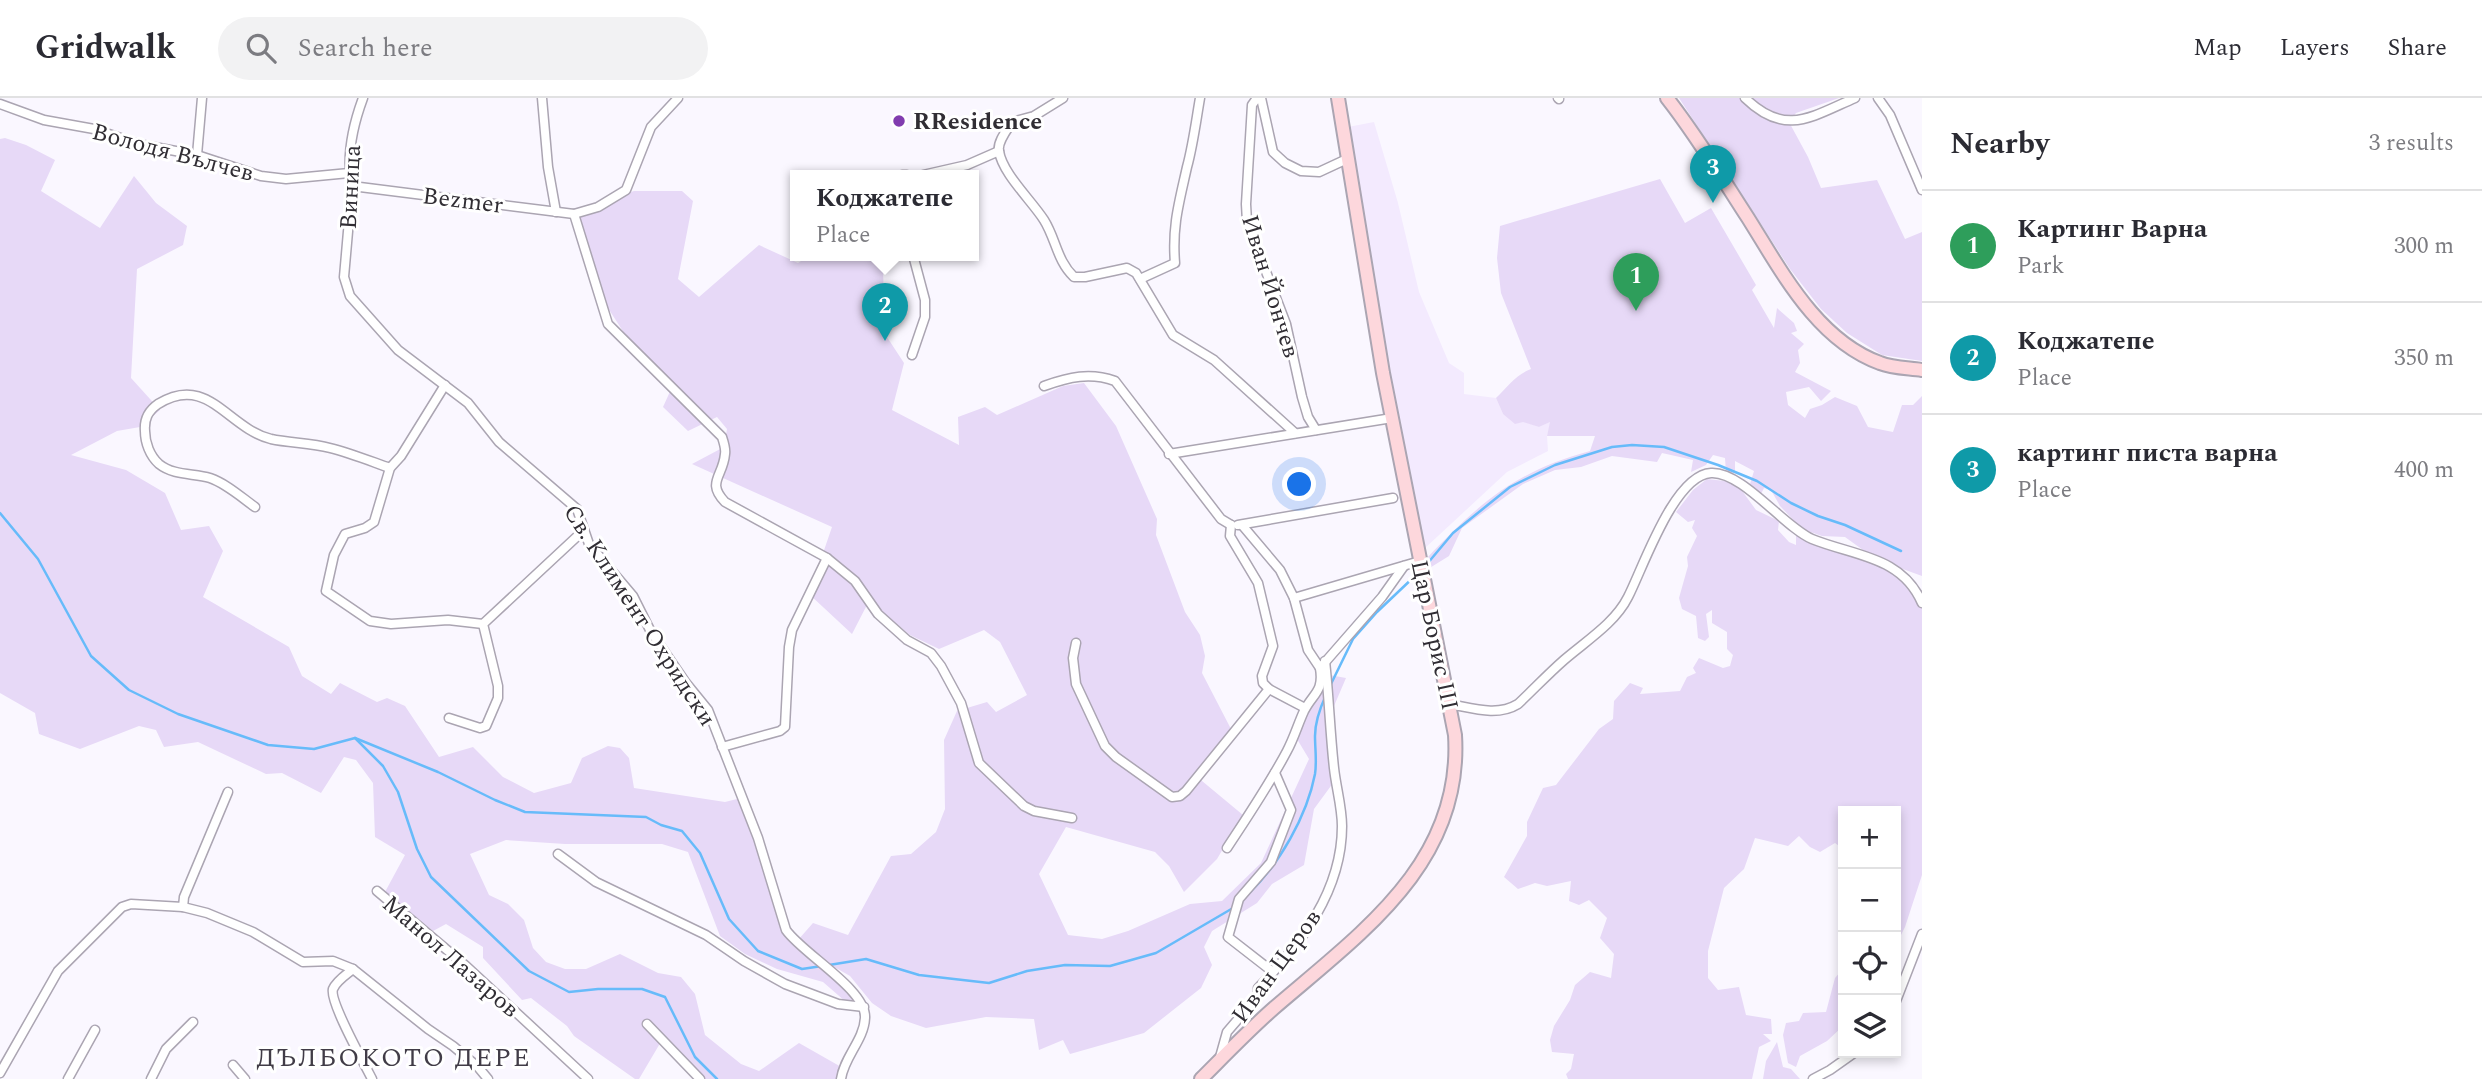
<!DOCTYPE html>
<meta charset="utf-8">
<style>
:root{--surface:#fff;--page:#f2f2f3;--text:#2b2b33;--muted:#7c7c81;--line:#e1e1e2;--accent:#db2777}
body{margin:0;font-family:Spectral,serif;background:var(--page);color:var(--text)}
.controls{position:absolute;right:21px;bottom:21px;display:grid;overflow:hidden;border-radius:0px;box-shadow:0 4px 10px #0003}
.controls button{width:63px;height:63px;display:grid;place-items:center;padding:0;border:0;border-bottom:2px solid var(--line);background:var(--surface);color:var(--text);font:35px sans-serif}
.you{position:absolute;left:1300px;top:387px;width:24px;height:24px;margin:-18px;border:5px solid #fff;border-radius:50%;background:#1a73e8;box-shadow:0 0 0 10px #1a73e833}
.badge{display:grid;place-items:center;width:46px;height:46px;border-radius:50%;background:var(--accent);color:#fff;font-size:23px;font-weight:700}
.pin{position:absolute;translate:-50% -58px;filter:drop-shadow(0 2px 4px #0008)}
.pin::after{content:'';position:absolute;top:37px;width:24px;height:21px;background:inherit;clip-path:polygon(0 0,100% 0,50% 100%)}
.popup{position:absolute;left:790px;top:72px;width:189px;height:91px;box-sizing:border-box;display:grid;place-content:center;border-radius:0px;background:var(--surface);filter:drop-shadow(0 2px 5px #0005);font-size:23px;white-space:nowrap;color:var(--muted)}
.popup b{font-size:26px;color:var(--text)}
.popup::after{content:'';position:absolute;left:50%;top:100%;margin-left:-14px;border:14px solid transparent;border-top-color:var(--surface)}
.list{margin:0;padding:0;list-style:none}
h2{display:flex;justify-content:space-between;align-items:center;height:91px;margin:0;padding:0 28px;font-size:30px}
h2 small{font-size:23px;font-weight:400;color:var(--muted)}
.list li{display:grid;grid-template-columns:46px 1fr auto;gap:21px;align-items:center;box-sizing:border-box;height:112px;padding:0 28px;border-top:2px solid var(--line)}
.list b{display:block;font-size:26px;white-space:nowrap}
.list p{margin:0;font-size:23px;white-space:nowrap;color:var(--muted)}
.list em{font-size:23px;font-style:normal;color:var(--muted)}
.icon{flex:none;width:38px;height:38px;fill:none;stroke:currentColor;stroke-width:2;stroke-linecap:round;stroke-linejoin:round}
.map{position:relative;flex:none;width:1922px;height:981px;overflow:hidden}
header{display:flex;align-items:center;gap:42px;box-sizing:border-box;height:98px;padding:0 35px;background:var(--surface);border-bottom:2px solid var(--line)}
header strong{font-size:33px}
nav{display:flex;gap:38px;margin-inline-start:auto;font-size:24px}
.search{width:490px;height:63px;background:var(--page);display:flex;align-items:center;gap:18px;box-sizing:border-box;padding:0 24px;border-radius:38px;color:var(--muted);font-size:26px}
main{display:flex}
aside{flex:1;background:var(--surface)}
.map>svg:first-child{display:block}
.built{fill:#f3eafe}
.green{fill:#e7d9f7}
.lines{fill:none;stroke-linecap:round;stroke-linejoin:round}
.stream{stroke:#67bbfa;stroke-width:2.5}
.street-casing{stroke:#aba5b2;stroke-width:11}
.secondary-casing{stroke:#aba5b2;stroke-width:16}
.street{stroke:#fff;stroke-width:8}
.secondary{stroke:#fdd7dc;stroke-width:12}
.poi-dot{fill:#813caf;stroke:#fff;stroke-width:2.5}
.labels{text-anchor:middle;stroke-width:6;stroke-linejoin:round;paint-order:stroke}
.poi-label{font-size:24px;font-weight:bold;fill:#312e34;stroke:#fff;text-anchor:start}
.street-label{font-size:24px;fill:#312e34;stroke:#fff}
.neighbourhood-label{font-size:26px;letter-spacing:2px;fill:#413c47;stroke:#fff}
</style>
<header>
<strong>Gridwalk</strong>
<div class="search"><svg class="icon" aria-label="search" viewBox="0 0 24 24"><circle cx="10" cy="10" r="6"/><path d="M15 15l6 6"/></svg>Search here</div>
<nav><a>Map</a><a>Layers</a><a>Share</a></nav>
</header>
<main>
<div class="map">
<svg width="1922" height="981" viewBox="0 0 1922 981">
<rect width="100%" height="100%" fill="#faf7ff"/>
<path class="built" d="M1374,24L1398,105L1419,194L1449,265L1464,275V296L1496,300L1503,316L1539,329L1551,323L1547,338L1548,353L1507,374L1424,451L1391,289L1348,29Z"/>
<g class="green">
<path d="M1679,0H1839L1796,15L1789,24L1808,59L1821,90L1877,82L1905,141L1922,134V263L1882,257L1847,235L1821,211L1790,171Z"/>
<path d="M5,40L26,47L55,62L41,93L100,130L134,78L156,105L187,128L183,147L137,171L131,280L160,312L140,329L117,333L71,357L126,372L165,395L181,432L209,428L223,453L203,499L289,549L302,578L331,596L340,585L377,604L387,600L405,608L439,659L473,649L503,679L534,695L571,685L582,660L608,648L620,650L629,660L634,690L725,704L741,700L786,832L860,901L846,904L823,884L777,871L745,856L720,838L688,754L662,746H565L506,742L470,756L489,797L508,806L524,822L533,850L546,864L565,871H586L620,856L658,875L681,879L695,896L705,937L741,966L759,973L799,945L843,970L841,981H697L662,942L639,981H635L574,938L567,928L531,900L522,902L483,860V849L446,826L433,833L385,794L405,757L375,739L373,685L356,662L344,659L321,695L282,675L266,676L198,644L164,649L156,632L139,628L80,651L39,636L35,615L0,595V41Z"/>
<path d="M1660,81L1685,125L1711,110L1756,187L1752,192L1774,230L1777,210L1794,225L1797,233L1791,235L1804,246L1798,252L1800,265L1795,274L1831,293L1821,303L1809,289L1786,294L1788,307L1805,320L1810,311L1822,307L1835,299L1857,308L1868,329L1893,334L1902,307H1913L1922,298V478L1900,470L1863,452L1845,439L1822,438L1802,431L1780,408L1771,392L1764,390L1761,396L1750,386L1754,373L1735,363V375L1726,374L1725,360L1713,357L1706,367L1691,374L1693,362L1662,355L1657,364L1612,358L1581,369L1555,372L1523,386L1462,430L1449,458L1428,471L1427,460C1479,405 1516,373 1590,353L1595,338H1547L1550,324L1539,329L1523,324L1515,326L1503,316L1496,300C1507,289 1517,276 1531,271L1501,195L1497,160L1500,128Z"/>
<path d="M634,93H682L693,103L678,181L699,199L759,147L798,165L810,157H887L883,172L885,236L904,265L892,312L959,347L958,319L985,309L997,317L1063,288L1084,285L1116,328L1157,421L1156,437L1185,514L1200,537L1205,558L1202,575L1231,631L1196,678L1243,717L1217,761L1184,794L1169,768L1155,754L1066,729L1039,776L1068,837L1102,841L1128,833L1190,806L1222,803L1261,765L1309,661L1294,636L1324,576L1346,580L1334,608L1327,633L1336,681L1314,711L1304,767L1272,786L1257,805L1212,833L1204,849L1212,867L1201,890L1144,935L1070,956L1063,942L1039,952L1034,921L986,919L926,930L891,918L872,905L850,878L815,858L798,842L813,825L848,837L891,758L911,756L936,734L945,711L944,642L957,613L987,604L996,614L1027,597L1000,544L984,532L939,551L910,537L869,503L852,536L809,496L832,429L692,366L724,349L727,331L717,319L688,333L663,309L673,287L635,252L599,196L574,122L587,109Z"/>
<path d="M1707,381L1725,383L1740,390L1756,412L1779,423L1778,432L1789,444L1796,447V434L1820,446L1827,452C1852,449 1896,470 1912,489C1916,495 1919,503 1922,510V777L1905,829L1896,847V713H1843V751L1835,745L1820,754L1810,749L1799,738L1788,748L1755,740L1744,771L1724,790L1708,853V880L1718,892L1739,889L1746,917L1771,921L1772,936H1763L1771,943L1759,949L1752,981H1568L1566,976L1571,971L1574,956L1552,954L1550,942L1554,928L1570,902L1575,887L1590,874L1611,880L1614,856L1600,840L1607,820L1589,802L1579,807L1569,803L1571,783L1547,788L1535,785L1518,791L1504,779L1527,738V724L1543,690L1556,687L1599,631L1613,621L1614,603L1630,585L1643,590L1640,596L1680,593L1687,579L1696,575L1693,570L1699,560L1723,570L1730,568L1733,557L1727,551V534L1712,525V512L1706,516L1709,539L1705,543L1698,540L1696,518L1682,511L1679,500L1688,468L1687,459L1697,438L1692,430L1695,422L1688,424L1676,414L1693,392Z"/>
<path d="M1843,865V928L1827,943L1800,958L1796,969L1788,965L1783,937L1786,925L1799,923L1803,915L1826,914L1835,880L1842,872L1841,866Z"/>
<path d="M1777,944L1783,969L1791,971L1800,981H1763L1766,963Z"/>
</g>
<g class="lines">
<g class="stream">
<path d="M0,415L38,461L91,558L129,592L178,616L268,647L314,651L355,640L383,668L398,694L417,751L431,779L529,873L569,894L598,891H642L665,899L695,959L717,981"/>
<path d="M1427,466L1453,435L1510,389L1555,367L1612,349L1632,347L1664,349L1718,367L1757,383L1791,405L1818,418L1845,427L1901,453"/>
<path d="M1330,588L1353,541L1377,514L1417,476"/>
<path d="M355,640L438,674L495,702L525,714L646,719L661,727L682,733L700,755L729,821L758,853L802,871L822,868"/>
<path d="M1248,796C1279,767 1307,718 1315,676C1317,663 1315,651 1315,638C1315,623 1320,610 1326,597"/>
<path d="M829,867L866,861L919,877L989,885L1027,873L1065,867L1110,868L1156,855L1233,810"/>
</g>
<g class="street-casing">
<g id="street">
<path d="M363,0C353,27 346,60 352,88L344,179L350,198L398,252L468,305L499,344L577,411L589,446L633,498L651,534L686,585L708,612L758,740L786,832C803,856 867,892 865,920C864,942 844,959 841,981"/>
<path d="M542,0L548,69L556,114"/>
<path d="M1063,0L1034,18L1012,24C1007,32 997,44 999,53C1002,75 1032,103 1044,122C1056,141 1057,163 1074,179H1085L1127,170L1136,175L1173,237L1214,262L1295,335"/>
<path d="M1257,0L1252,7L1246,106L1247,124L1286,226L1302,299L1308,319L1316,332"/>
<path d="M1261,0L1273,54L1285,65L1301,73L1319,74L1347,61"/>
<path d="M1558,0L1559,1"/>
<path d="M1745,0C1785,39 1811,19 1855,0"/>
<path d="M1878,0L1890,17L1922,92"/>
<path d="M0,6L44,22L94,31L138,46L197,57L261,78L286,81L349,75"/>
<path d="M197,57L202,0"/>
<path d="M902,77H907"/>
<path d="M923,77L967,67L999,53"/>
<path d="M352,88L574,116L598,109L626,92L651,29L678,0"/>
<path d="M574,116L608,226L722,339C724,345 726,351 725,356C723,379 706,384 725,404L827,460L855,483L878,516L907,542L931,555L941,568L961,605L979,665L1024,708L1034,713L1072,720"/>
<path d="M1140,181L1175,165C1172,128 1179,105 1187,69C1193,47 1196,23 1200,0"/>
<path d="M912,257L925,219V202L913,157"/>
<path d="M445,287L401,358L390,370L374,424L365,430L345,436L334,457L326,493L370,523L391,526L448,522L483,526"/>
<path d="M1044,288C1069,279 1090,274 1115,283L1221,421L1231,427"/>
<path d="M1169,356L1392,320"/>
<path d="M255,409C241,399 227,386 210,380C194,375 174,378 159,366C150,358 145,345 145,333C144,321 148,313 158,306C208,275 227,330 271,341C290,345 311,345 330,350C350,355 370,363 390,370"/>
<path d="M1231,427L1230,438L1258,485L1273,548L1262,578L1263,585L1269,591L1305,610"/>
<path d="M1238,427L1393,400"/>
<path d="M1242,427L1280,472L1294,500L1308,552L1320,570"/>
<path d="M1294,500L1420,463"/>
<path d="M1076,545L1073,560L1076,586L1105,648L1116,659L1172,699L1180,698L1186,693L1269,591"/>
<path d="M1449,606C1472,610 1497,619 1518,606C1533,592 1548,576 1564,562C1586,543 1615,525 1628,499C1643,470 1674,377 1711,375C1742,373 1784,429 1812,441C1854,458 1902,458 1922,505"/>
<path d="M449,620L480,630L486,628L498,600V588L483,526L584,432"/>
<path d="M722,649L780,633L785,629L789,549L792,532L827,460"/>
<path d="M1227,750C1248,718 1269,687 1287,653C1294,640 1298,626 1304,613C1313,595 1324,594 1320,570L1382,499L1404,468"/>
<path d="M558,756L596,784L706,837L744,863L785,886L838,906L864,909"/>
<path d="M377,793L466,868L588,981"/>
<path d="M183,809L184,799L228,694"/>
<path d="M353,871C347,876 336,883 333,891C329,903 365,967 372,981"/>
<path d="M1273,874L1228,839L1239,801L1271,764L1291,712L1275,675"/>
<path d="M1896,903L1922,836"/>
<path d="M647,926L700,981"/>
<path d="M1220,959L1227,934L1258,898V890C1301,846 1342,793 1342,728C1342,709 1336,689 1334,670C1330,634 1329,599 1325,563"/>
<path d="M233,967L245,981"/>
<path d="M0,975L58,873L122,809L131,806L183,809L207,815L253,834L303,864L333,863L353,871L428,931L453,948L478,969L488,981"/>
<path d="M68,981L95,932"/>
<path d="M151,981L166,951L193,924"/>
<path d="M1813,981L1830,972L1854,955"/>
</g>
</g>
<g class="secondary-casing">
<g id="secondary">
<path d="M1667,0C1697,38 1722,80 1748,120C1782,174 1817,242 1880,265C1892,270 1909,270 1922,272"/>
<path d="M1201,981C1225,957 1249,932 1274,910C1361,835 1463,765 1455,637L1383,275L1338,0"/>
</g>
</g>
<use href="#street" class="street"/>
<use href="#secondary" class="secondary"/>
</g>
<circle class="poi-dot" cx="899" cy="23" r="7"/>
<g class="labels">
<g class="poi-label">
<text x="913" y="31">RResidence</text>
</g>
<g class="street-label">
<text transform="translate(173 54) rotate(15)" y="8">Володя Вълчев</text>
<text transform="translate(350 89) rotate(-87)" y="8">Виница</text>
<text transform="translate(463 102) rotate(7)" y="8">Bezmer</text>
<text transform="translate(1271 188) rotate(73)" y="8">Иван Йончев</text>
<text transform="translate(640 517) rotate(57)" y="8">Св. Климент Охридски</text>
<text transform="translate(1435 537) rotate(78)" y="8">Цар Борис III</text>
<text transform="translate(451 858) rotate(41)" y="8">Манол Лазаров</text>
<text transform="translate(1276 868) rotate(-54)" y="8">Иван Церов</text>
</g>
<g class="neighbourhood-label">
<text x="394" y="968">ДЪЛБОКОТО ДЕРЕ</text>
</g>
</g>
</svg>
<div class="controls">
<button>+</button>
<button>−</button>
<button><svg class="icon" aria-label="locate" viewBox="0 0 24 24"><circle cx="12" cy="12" r="6"/><path d="M12 2v4M12 18v4M2 12h4M18 12h4"/></svg></button>
<button><svg class="icon" aria-label="layers" viewBox="0 0 24 24"><path d="M12 4l9 5-9 5-9-5zM3 14l9 5 9-5"/></svg></button>
</div>
<div class="you"></div>
<div class="pin badge" style="left:1636px;top:213px;background:#2e9e5b">1</div>
<div class="pin badge" style="left:885px;top:243px;background:#0f9aa8">2</div>
<div class="popup"><b>Коджатепе</b>Place</div>
<div class="pin badge" style="left:1713px;top:105px;background:#0f9aa8">3</div>
</div>
<aside>
<h2>Nearby<small>3 results</small></h2>
<ul class="list">
<li><span class="badge" style="background:#2e9e5b">1</span><div><b>Картинг Варна</b><p>Park</p></div><em>300 m</em></li>
<li><span class="badge" style="background:#0f9aa8">2</span><div><b>Коджатепе</b><p>Place</p></div><em>350 m</em></li>
<li><span class="badge" style="background:#0f9aa8">3</span><div><b>картинг писта варна</b><p>Place</p></div><em>400 m</em></li>
</ul>
</aside>
</main>
